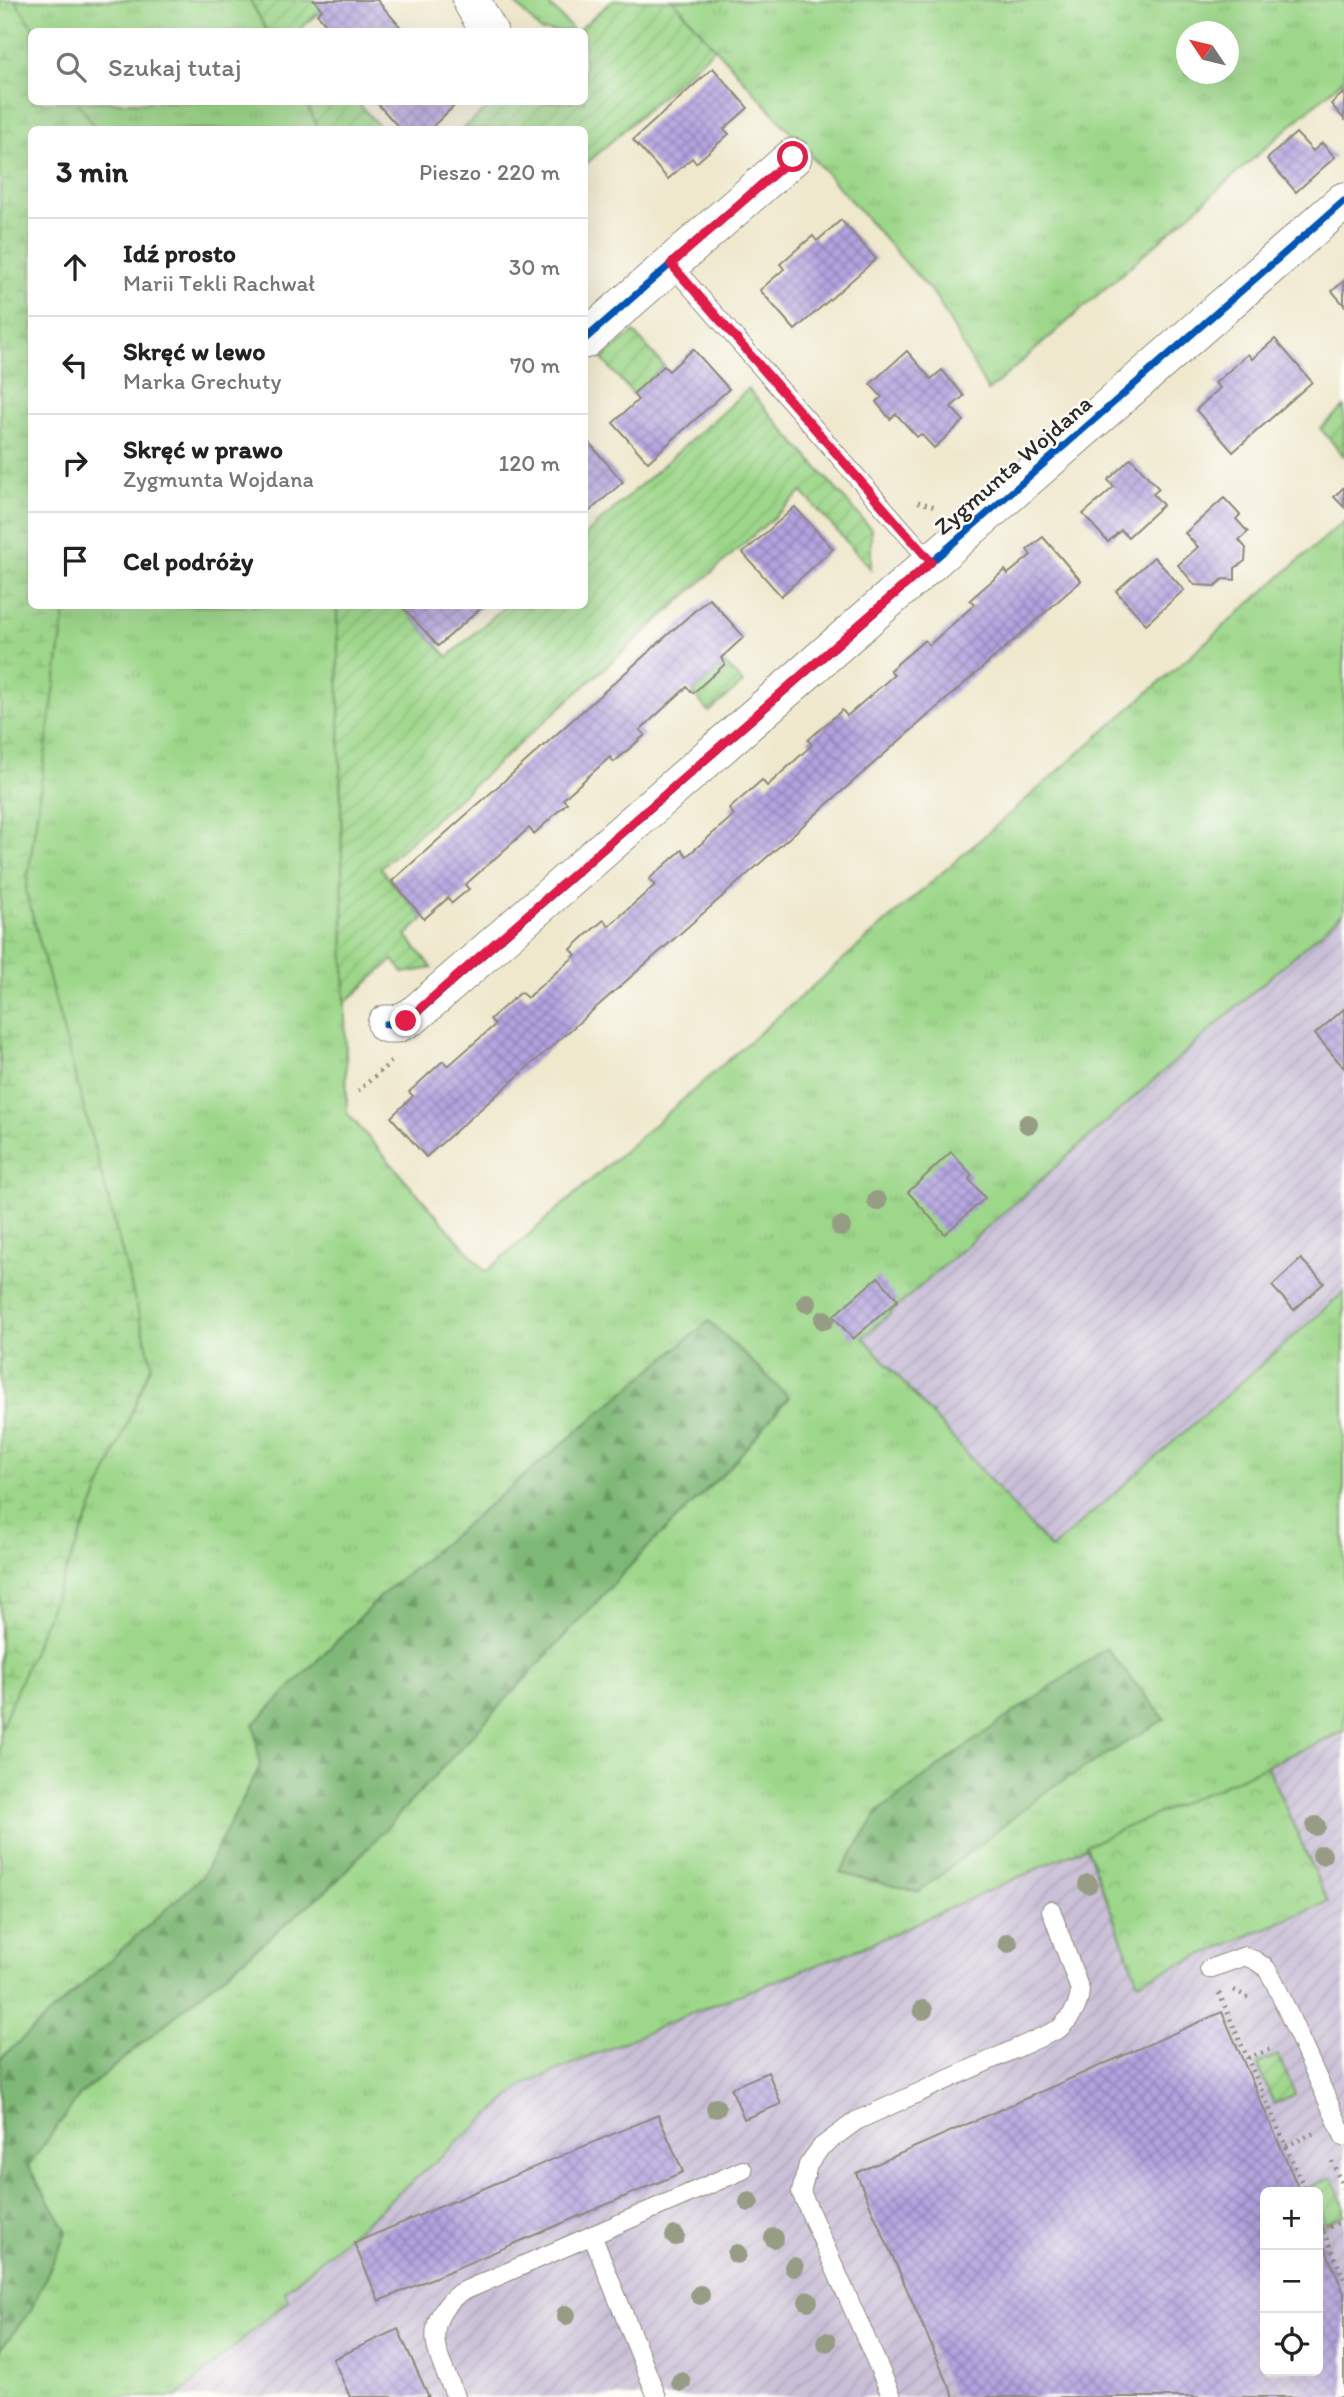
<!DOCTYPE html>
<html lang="pl">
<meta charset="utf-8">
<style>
:root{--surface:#fff;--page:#f2f2f2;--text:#222;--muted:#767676;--line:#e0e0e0}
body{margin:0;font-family:Itim,sans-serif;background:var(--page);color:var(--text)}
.controls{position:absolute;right:21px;bottom:21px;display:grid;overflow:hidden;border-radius:10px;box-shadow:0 7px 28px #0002}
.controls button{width:63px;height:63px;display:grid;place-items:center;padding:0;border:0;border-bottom:2px solid var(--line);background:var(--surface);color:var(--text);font:35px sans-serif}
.compass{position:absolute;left:1176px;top:21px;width:63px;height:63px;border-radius:50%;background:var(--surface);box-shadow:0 7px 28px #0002;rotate:305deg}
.stop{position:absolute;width:21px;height:21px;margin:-16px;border:5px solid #e11d48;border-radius:50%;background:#fff}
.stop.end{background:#e11d48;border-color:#fff;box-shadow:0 2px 7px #0008}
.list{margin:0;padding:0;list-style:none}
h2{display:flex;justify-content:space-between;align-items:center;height:91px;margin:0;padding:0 28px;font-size:30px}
h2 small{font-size:23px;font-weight:400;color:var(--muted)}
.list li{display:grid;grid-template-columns:46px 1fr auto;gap:21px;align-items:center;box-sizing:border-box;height:98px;padding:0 28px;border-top:2px solid var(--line)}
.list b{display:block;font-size:26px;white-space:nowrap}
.list p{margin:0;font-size:23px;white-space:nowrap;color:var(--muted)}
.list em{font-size:23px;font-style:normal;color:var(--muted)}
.icon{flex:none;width:38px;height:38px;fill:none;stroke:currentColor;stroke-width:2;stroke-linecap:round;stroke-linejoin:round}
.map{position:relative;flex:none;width:1344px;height:2397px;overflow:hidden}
.search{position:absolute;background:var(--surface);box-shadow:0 7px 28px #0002;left:28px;top:28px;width:560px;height:77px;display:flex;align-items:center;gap:18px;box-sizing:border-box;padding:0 24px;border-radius:10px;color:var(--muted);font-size:26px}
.panel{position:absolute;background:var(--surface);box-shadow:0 7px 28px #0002;left:28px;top:126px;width:560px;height:483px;border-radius:10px}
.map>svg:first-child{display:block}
.industrial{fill:url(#industrial-furrows);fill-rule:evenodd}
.grass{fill:url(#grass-tufts);stroke:#64815a;stroke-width:2;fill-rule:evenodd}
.forest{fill:url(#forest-firs);stroke:#547250;stroke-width:2}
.wetland{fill:url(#wetland-marsh);stroke:#64815a;stroke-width:2}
.park{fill:url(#park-crowns);stroke:#64815a;stroke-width:2}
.garden{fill:url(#garden-furrows);stroke:#64815a;stroke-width:2}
.building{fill:url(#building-cross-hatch)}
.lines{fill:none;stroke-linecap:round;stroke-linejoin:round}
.service-casing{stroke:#8d8a7c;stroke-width:20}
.minor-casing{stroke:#8d8a7c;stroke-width:39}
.path{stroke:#8d8a7c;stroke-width:4.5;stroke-dasharray:2 5;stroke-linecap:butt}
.service{stroke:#fff;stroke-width:18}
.minor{stroke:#fff;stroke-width:37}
.cycleway-casing{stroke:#fdfcf7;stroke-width:11}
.cycleway{stroke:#0057b8;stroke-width:7}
.tree{fill:#969d84}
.route{stroke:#e11d48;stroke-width:9}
.labels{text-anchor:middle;stroke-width:5;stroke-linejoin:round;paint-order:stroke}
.street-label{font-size:24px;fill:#2b2b2b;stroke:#fdfcf7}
</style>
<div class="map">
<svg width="1344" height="2397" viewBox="0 0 1344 2397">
<defs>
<pattern id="industrial-furrows" width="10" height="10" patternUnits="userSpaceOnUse" patternTransform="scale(1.75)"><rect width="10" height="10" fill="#c9bfd7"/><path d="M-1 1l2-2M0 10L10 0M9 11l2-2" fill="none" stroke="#ada4b9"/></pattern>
<pattern id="grass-tufts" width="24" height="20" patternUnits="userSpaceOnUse" patternTransform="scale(1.75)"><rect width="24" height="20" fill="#9dd78a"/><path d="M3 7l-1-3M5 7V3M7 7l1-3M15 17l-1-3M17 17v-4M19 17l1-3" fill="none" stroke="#87b977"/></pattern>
<pattern id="forest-firs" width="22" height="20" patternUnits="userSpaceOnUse" patternTransform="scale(1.75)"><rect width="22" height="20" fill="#7eb876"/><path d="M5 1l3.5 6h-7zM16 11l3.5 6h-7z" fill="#679661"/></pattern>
<pattern id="wetland-marsh" width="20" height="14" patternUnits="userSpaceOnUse" patternTransform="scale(1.75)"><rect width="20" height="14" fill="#9dd78a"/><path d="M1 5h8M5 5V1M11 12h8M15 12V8" fill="none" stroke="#87b977"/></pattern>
<pattern id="park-crowns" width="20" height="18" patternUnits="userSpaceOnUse" patternTransform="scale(1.75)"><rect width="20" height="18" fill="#9dd78a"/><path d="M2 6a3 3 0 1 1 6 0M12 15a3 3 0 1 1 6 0" fill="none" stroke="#87b977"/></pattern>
<pattern id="garden-furrows" width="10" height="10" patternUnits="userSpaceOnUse" patternTransform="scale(1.75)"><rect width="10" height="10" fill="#9dd78a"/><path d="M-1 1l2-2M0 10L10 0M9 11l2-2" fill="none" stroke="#87b977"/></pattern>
<pattern id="building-cross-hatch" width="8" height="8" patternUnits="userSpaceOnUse" patternTransform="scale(1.75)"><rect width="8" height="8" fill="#b2a2df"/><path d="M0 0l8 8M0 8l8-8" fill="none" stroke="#9184b5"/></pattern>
</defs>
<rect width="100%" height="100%" fill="#fdfcf7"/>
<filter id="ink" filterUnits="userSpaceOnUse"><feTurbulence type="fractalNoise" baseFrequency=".0143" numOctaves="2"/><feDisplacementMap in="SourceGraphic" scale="14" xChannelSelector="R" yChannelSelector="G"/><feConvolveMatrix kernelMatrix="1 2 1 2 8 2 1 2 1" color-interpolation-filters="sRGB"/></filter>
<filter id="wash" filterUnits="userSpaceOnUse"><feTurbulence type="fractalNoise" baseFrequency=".00686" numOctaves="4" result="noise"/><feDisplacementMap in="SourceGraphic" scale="28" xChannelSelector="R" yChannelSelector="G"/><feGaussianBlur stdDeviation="1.57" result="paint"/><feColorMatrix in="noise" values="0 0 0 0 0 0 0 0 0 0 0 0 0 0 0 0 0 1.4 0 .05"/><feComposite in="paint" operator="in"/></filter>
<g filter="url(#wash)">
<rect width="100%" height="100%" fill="#efe8cd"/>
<g class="industrial">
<path d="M1344,912V1292L1051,1549L863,1337Z"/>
<path d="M1344,1731V2397H177L287,2300L285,2291L525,2084L697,2011L861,1948ZM1265,2192H1318V2371H1265Z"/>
</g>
<g class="grass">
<path d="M0,0H250L267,31L32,32V102H305L319,129L32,130V606H337L347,1113L486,1272L1344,521V912L863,1337L1051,1549L1344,1292V1731L861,1948L697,2011L525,2084L285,2291L288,2300L177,2397H0Z"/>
<path d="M512,0H545L574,31H541Z"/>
<path d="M673,0H1344V79L988,391L936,297ZM1186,32H1228V74H1186Z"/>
</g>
<g class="forest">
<path d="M709,1321L789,1397L731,1466L643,1552L335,1883L81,2094L28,2166L67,2231L31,2310L0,2350V2059L202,1877L260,1766L254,1724L384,1593Z"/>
<path d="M1106,1648L1165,1719L1048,1790L919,1892L840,1873L879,1811L973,1741Z"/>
</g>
<path class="wetland" d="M0,0H15L35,31L32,32V102H78L96,129L32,130V606H66L26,891L152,1364L0,1730Z"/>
<path class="park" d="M1267,1766L1328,1902L1138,1982L1086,1845Z"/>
<g class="garden">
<path d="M250,0H314L322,10L297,31H267Z"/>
<path d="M613,0H673L715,48L585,165L584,130L462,129L495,102H584V32L577,31Z"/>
<path d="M305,102H357L382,129H319Z"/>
<path d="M634,332L664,366L633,394L602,359Z"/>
<path d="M748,389L871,529V569L802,492L380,868L424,919L406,935L432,968L404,973L393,960L345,1003L337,606H402L448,657L505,606H584L585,535Z"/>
<path d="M1344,407V456L1320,428Z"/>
<path d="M725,664L743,683L709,712L693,693Z"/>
<path d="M1278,2055L1295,2094L1274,2104L1257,2064Z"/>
<path d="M1332,2177L1344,2206V2215L1325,2224L1318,2207V2192H1311L1309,2187Z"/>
</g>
<g id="blocks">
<g class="building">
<path d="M314,0H377L405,32H333L317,14L322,10Z"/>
<path d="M713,68L748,108L724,129L729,134L696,163L692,158L668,179L633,140Z"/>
<path d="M1344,92V119L1331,104Z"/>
<path d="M376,102H448L453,107L429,130H401Z"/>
<path d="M1296,133L1313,151L1322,143L1335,157L1296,192L1267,159Z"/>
<path d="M841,220L876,259L795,330L760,290L784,269L780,264L796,250L813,236L817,241Z"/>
<path d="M1344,281V305L1332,291Z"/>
<path d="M1275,339L1312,382L1233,452L1196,410L1220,388L1215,383L1248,354L1252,359Z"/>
<path d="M693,349L729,389L648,462L613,423L638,400L633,394L664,366L669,371Z"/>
<path d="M907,351L931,379L942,370L964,396L951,407L964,421L934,448L921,434L917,437L896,414L890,419L876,402L882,397L870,384Z"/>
<path d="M590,444L623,482L584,516V449Z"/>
<path d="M1131,458L1159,489L1153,494L1163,505L1128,537L1121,530L1108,542L1083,514L1114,487L1108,480Z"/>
<path d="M1344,487V507L1334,497Z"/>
<path d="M1224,498L1240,515L1236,519L1248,532L1239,540L1246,548L1245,561L1235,568V580L1223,579L1215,586L1195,585L1178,565L1198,547L1185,533Z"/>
<path d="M795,507L833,549L781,596L743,553Z"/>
<path d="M1043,537L1081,581L426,1157L391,1117L413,1096L409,1092L443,1061L448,1066L495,1025L490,1019L521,992L527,998L576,955L571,949L586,935L604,920L609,926L655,885L649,879L682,850L687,856L734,815L729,809L762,780L767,786L812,745L808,740L842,710L847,716L894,675L890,670L925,640L929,645L975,604L970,600L987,585L1005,570L1008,574L1031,555L1027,550Z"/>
<path d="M1154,557L1184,590L1146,624L1116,591Z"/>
<path d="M709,598L744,637L721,658L725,664L693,693L687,687L640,730L645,735L614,762L610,757L563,799L567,803L534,834L529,828L465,885L469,889L452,903L448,898L424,919L392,881Z"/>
<path d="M405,606H483L438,646L403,607Z"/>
<path d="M1344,1009V1068L1315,1034Z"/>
<path d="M951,1152L972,1175L969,1179L985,1198L945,1234L908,1192Z"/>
<path d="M1301,1259L1324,1283L1294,1310L1272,1286Z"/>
<path d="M878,1277L898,1300L853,1339L833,1316Z"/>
<path d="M1222,2012L1300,2192H1265V2371H1318V2232L1344,2293V2397H954L856,2173Z"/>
<path d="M768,2072L781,2104L744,2119L731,2088Z"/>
<path d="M658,2115L683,2172L379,2301L354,2243Z"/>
<path d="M398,2329L429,2397H350L333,2359Z"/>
</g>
</g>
</g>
<g filter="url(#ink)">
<use href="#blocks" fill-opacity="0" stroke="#8d8a7c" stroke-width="2"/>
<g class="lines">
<g class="service-casing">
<g id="service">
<path d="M671,264L931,562"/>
<path d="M1209,1969L1245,1956L1256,1961L1266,1968L1274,1981L1344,2137"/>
<path d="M592,2235L657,2397"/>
<path d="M456,2397C439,2357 418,2327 459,2293L743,2170"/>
<path d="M892,2397L801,2192L808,2165L821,2147L856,2121L1059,2029C1071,2017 1079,2008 1080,1990L1051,1910"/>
</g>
</g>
<g class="minor-casing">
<g id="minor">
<path d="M471,0L489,32"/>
<path d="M584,340L793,157"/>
<path d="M386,1024H397L413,1016L1344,201"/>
</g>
</g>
<g class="path">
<path d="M918,502L937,507"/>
<path d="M358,1091L392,1061"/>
<path d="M1234,1990L1251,1999"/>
<path d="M1219,1993L1306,2192"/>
<path d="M1248,2058L1273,2048"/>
<path d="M1286,2146L1314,2133"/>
<path d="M1332,2161L1344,2190"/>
<path d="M1318,2219L1344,2279"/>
<path d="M1323,2230L1344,2220"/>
</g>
<use href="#service" class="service"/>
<use href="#minor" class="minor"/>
<g class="cycleway-casing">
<g id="cycleway">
<path d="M584,340L793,157"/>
<path d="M386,1024H397L413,1016L1344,201"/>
</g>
</g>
<use href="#cycleway" class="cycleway"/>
</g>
<g class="tree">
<circle cx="1028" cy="1124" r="10"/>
<circle cx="877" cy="1201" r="10"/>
<circle cx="841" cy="1227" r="10"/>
<circle cx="807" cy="1303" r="10"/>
<circle cx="824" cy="1320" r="10"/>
<circle cx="1316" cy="1826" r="10"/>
<circle cx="1322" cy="1855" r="10"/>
<circle cx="1088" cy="1884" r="10"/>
<circle cx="1008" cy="1943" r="10"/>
<circle cx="923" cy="2010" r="10"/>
<circle cx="716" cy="2108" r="10"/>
<circle cx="749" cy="2202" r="10"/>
<circle cx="675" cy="2236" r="10"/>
<circle cx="774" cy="2238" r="10"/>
<circle cx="737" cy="2254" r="10"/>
<circle cx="794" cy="2267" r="10"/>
<circle cx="700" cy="2295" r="10"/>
<circle cx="808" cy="2301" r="10"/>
<circle cx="566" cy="2315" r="10"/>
<circle cx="826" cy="2342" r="10"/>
<circle cx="681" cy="2382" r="10"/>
</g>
</g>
<g class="lines" filter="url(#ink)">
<path class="route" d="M406,1021L931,562L671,264L793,157"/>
</g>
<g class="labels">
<g class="street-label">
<text transform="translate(1013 465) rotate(-41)" y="8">Zygmunta Wojdana</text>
</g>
</g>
</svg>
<div class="controls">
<button>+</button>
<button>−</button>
<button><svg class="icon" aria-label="locate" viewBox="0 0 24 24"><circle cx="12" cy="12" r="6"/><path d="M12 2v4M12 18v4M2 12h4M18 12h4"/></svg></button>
</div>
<svg class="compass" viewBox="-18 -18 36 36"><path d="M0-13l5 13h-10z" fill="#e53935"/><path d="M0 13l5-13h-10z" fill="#767676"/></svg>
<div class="stop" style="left:793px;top:157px"></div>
<div class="stop end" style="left:406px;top:1021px"></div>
<div class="search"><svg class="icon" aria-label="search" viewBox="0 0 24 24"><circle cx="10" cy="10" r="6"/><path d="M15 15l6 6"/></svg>Szukaj tutaj</div>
<section class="panel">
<h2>3 min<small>Pieszo · 220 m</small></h2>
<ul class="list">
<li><svg class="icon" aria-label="ahead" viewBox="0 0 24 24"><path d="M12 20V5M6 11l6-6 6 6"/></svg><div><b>Idź prosto</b><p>Marii Tekli Rachwał</p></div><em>30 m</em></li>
<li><svg class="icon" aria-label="left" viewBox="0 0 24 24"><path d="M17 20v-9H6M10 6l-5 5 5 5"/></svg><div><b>Skręć w lewo</b><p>Marka Grechuty</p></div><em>70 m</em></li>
<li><svg class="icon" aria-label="right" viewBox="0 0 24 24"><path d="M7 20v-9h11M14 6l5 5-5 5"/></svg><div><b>Skręć w prawo</b><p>Zygmunta Wojdana</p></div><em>120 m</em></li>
<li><svg class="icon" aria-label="arrive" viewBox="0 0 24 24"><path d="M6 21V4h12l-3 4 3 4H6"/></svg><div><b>Cel podróży</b></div></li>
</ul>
</section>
</div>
